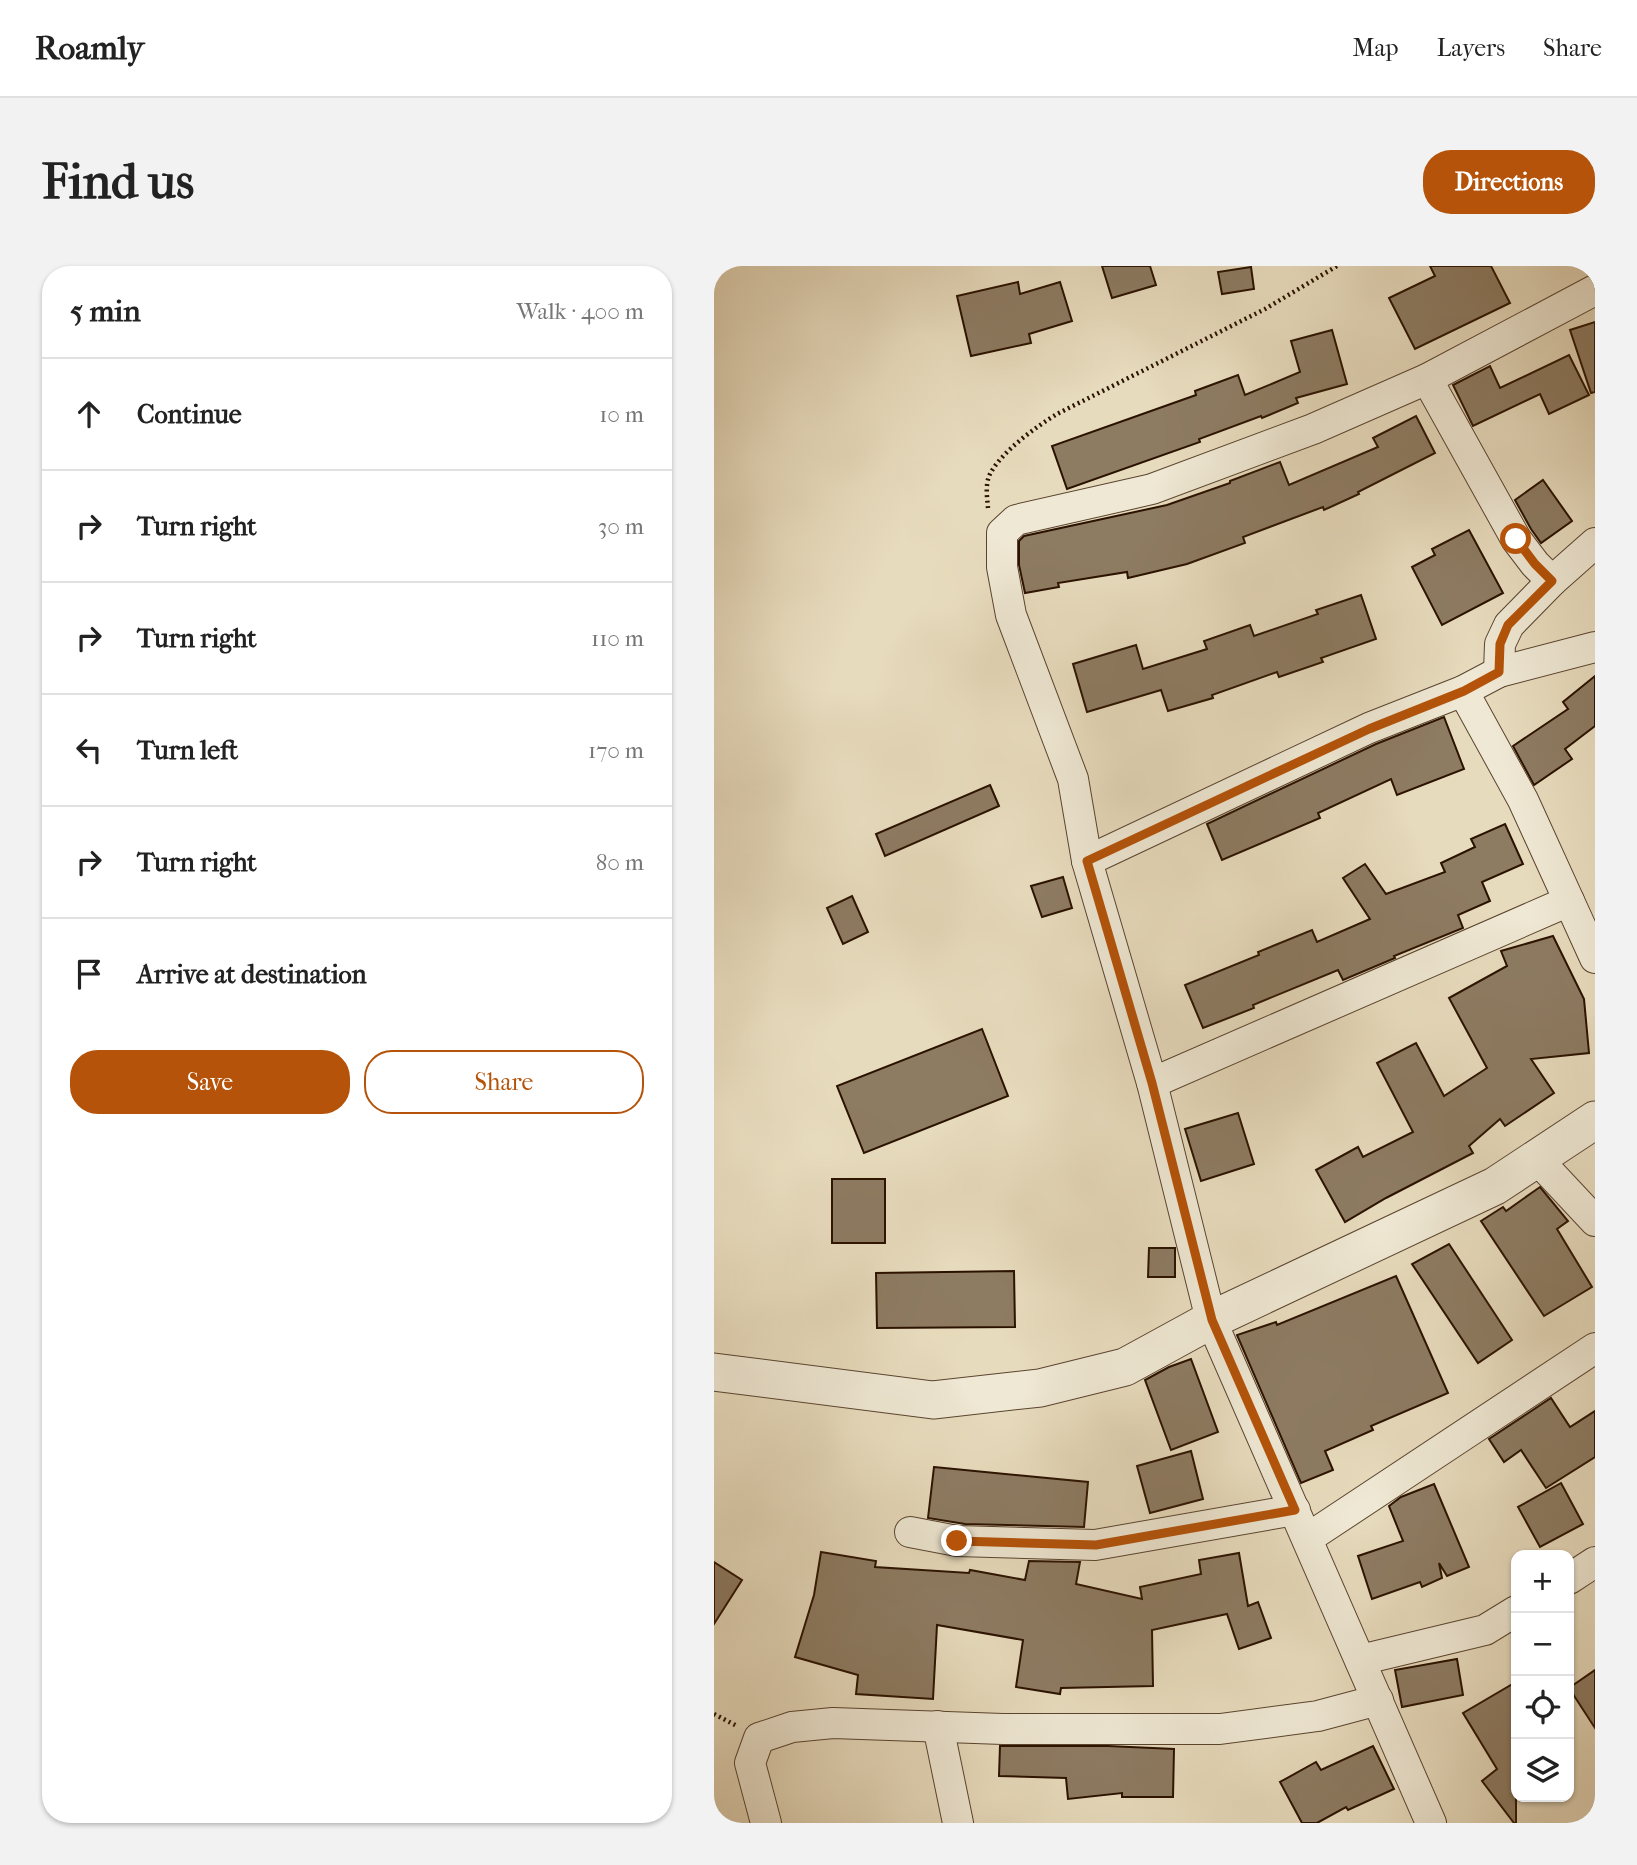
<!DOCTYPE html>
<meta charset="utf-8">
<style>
:root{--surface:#fff;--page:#f2f2f2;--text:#222;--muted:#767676;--line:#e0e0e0;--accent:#b45309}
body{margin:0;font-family:"IM FELL French Canon",serif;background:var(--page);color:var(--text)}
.controls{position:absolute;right:21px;bottom:21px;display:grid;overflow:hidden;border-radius:14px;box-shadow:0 2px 5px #0004}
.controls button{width:63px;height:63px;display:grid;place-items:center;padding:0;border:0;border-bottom:2px solid var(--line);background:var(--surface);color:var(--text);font:35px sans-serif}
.stop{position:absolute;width:21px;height:21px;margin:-16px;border:5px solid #b45309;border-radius:50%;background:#fff}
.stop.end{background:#b45309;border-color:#fff;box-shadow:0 2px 7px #0008}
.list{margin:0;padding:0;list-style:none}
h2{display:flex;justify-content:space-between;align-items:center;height:91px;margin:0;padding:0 28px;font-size:30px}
h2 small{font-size:23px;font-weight:400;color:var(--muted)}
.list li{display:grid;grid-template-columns:46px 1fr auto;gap:21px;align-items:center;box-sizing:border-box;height:112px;padding:0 28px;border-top:2px solid var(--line)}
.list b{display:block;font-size:26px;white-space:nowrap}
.list em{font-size:23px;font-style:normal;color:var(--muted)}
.actions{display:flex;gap:14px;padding:21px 28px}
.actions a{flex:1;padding:16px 0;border:2px solid var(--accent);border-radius:28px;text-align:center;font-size:24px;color:var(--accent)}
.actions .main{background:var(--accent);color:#fff}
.icon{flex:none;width:38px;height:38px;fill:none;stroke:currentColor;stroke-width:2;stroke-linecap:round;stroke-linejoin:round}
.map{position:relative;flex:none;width:881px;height:1557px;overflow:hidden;border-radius:28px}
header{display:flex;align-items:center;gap:42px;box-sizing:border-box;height:98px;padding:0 35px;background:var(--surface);border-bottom:2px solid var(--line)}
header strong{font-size:33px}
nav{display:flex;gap:38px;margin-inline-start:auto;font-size:24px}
.intro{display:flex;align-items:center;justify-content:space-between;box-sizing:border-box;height:168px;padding:0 42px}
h1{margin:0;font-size:49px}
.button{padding:18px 32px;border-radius:28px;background:var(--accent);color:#fff;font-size:24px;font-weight:700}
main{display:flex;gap:42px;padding:0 42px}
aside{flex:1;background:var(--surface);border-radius:28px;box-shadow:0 2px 5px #0004}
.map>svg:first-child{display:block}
.building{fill:#8d7b62;stroke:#2b1200;stroke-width:2}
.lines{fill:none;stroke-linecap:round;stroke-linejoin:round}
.minor-casing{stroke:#5a442f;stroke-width:32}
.tertiary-casing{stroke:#5a442f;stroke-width:39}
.path{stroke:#2b1200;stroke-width:4.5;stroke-dasharray:2 3.5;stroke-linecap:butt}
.minor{stroke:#efe8d4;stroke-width:30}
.tertiary{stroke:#efe8d4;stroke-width:37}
.route{stroke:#b45309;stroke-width:9}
</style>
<header>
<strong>Roamly</strong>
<nav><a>Map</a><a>Layers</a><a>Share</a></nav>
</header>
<div class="intro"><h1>Find us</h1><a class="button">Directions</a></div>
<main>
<aside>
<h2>5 min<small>Walk · 400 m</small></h2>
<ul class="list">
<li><svg class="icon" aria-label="ahead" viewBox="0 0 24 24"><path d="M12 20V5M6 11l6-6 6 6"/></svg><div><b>Continue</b></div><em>10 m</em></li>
<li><svg class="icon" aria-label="right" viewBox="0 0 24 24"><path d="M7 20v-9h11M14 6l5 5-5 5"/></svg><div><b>Turn right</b></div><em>30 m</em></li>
<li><svg class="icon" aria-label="right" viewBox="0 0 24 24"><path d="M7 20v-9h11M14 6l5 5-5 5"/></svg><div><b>Turn right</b></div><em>110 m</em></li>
<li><svg class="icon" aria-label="left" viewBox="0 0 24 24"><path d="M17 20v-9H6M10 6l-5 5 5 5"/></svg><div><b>Turn left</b></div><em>170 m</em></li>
<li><svg class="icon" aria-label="right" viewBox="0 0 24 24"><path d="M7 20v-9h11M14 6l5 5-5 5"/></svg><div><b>Turn right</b></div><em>80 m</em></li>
<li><svg class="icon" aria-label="arrive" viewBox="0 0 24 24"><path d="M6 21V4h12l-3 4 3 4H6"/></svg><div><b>Arrive at destination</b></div></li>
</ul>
<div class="actions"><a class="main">Save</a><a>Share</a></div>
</aside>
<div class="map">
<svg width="881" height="1557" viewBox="0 0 881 1557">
<rect width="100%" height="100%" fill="#e7dbbd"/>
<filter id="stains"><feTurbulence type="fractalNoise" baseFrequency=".00286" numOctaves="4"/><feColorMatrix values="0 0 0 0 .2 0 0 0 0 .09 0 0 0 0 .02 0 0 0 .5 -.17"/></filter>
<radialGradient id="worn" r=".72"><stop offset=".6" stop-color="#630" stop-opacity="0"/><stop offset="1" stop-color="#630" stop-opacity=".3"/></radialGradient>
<g class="building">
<path d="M388,0H436L442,19L398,32Z"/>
<path d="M716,0H777L796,37L701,83L675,32L721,10Z"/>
<path d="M537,1L540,23L508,28L504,6Z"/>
<path d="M304,16L306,28L346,16L358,55L315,68L317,77L257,90L243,30Z"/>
<path d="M881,56V126L877,127L856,64Z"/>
<path d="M618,64L633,118L582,132L584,137L548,152L547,150L485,173L486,176L353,223L338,180L482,129L481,125L524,109L531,129L586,106L577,75Z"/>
<path d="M855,89L875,129L835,148L826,128L759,160L739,119L776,100L786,122Z"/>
<path d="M702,150L721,187L644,226L645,228L610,244L609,241L529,271L531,277L473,298L414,312L413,306L344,317L345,321L311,327L305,299V275L310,270L453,239L516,217V215L566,196L575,219L664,181L659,172Z"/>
<path d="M829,214L858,255L827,277L817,263L801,234Z"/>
<path d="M755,264L789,327L728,359L698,301L721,289L718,283Z"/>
<path d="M647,329L662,373L607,392L609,396L565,411L563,406L498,429L499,432L454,445L447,424L373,446L359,398L422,379L429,403L493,383L490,375L536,359L540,370L604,348L602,344Z"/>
<path d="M881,410V460L851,483L858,493L820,519L799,480L854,443L849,436Z"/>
<path d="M730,451L750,503L683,529L677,513L604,547L606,552L508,594L493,558L662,478Z"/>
<path d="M276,519L285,540L171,590L162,568Z"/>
<path d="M791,558L809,598L768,616L776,635L744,649L749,662L680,690L681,692L629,714L624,704L539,739L540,742L489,762L471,719L545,689L544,686L598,664L603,676L656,653L629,612L651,598L672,628L731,606L727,597L761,581L757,573Z"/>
<path d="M349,611L358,642L328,651L317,620Z"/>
<path d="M138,630L154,666L129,678L113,642Z"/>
<path d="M839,670L870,733L875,787L817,793L840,827L791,860L786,853L755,880L759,887L672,932L631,956L602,904L644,881L649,891L699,866L663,797L702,777L730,830L773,802L735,732L793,700L787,685Z"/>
<path d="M268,763L294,830L150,887L123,820Z"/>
<path d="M524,847L540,898L487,915L471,863Z"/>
<rect x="118" y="913" width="53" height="64"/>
<path d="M826,921L854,955L843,963L878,1021L830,1050L767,955L789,941L792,945Z"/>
<path d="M735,978L798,1074L764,1097L698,998Z"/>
<path d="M435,982H461V1011H434Z"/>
<path d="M300,1005L301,1061L163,1062L162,1007Z"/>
<path d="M682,1010L734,1127L657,1160L659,1164L611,1185L619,1204L587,1217L523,1069L562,1056L563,1059Z"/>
<path d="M477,1093L504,1166L457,1184L431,1114L455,1101Z"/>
<path d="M837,1132L856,1161L881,1145V1191L832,1222L807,1184L790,1196L775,1173Z"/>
<path d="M477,1185L489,1233L436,1247L423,1200Z"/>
<path d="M220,1201L374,1216L370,1261L251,1258L214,1252Z"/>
<path d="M847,1217L869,1258L826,1281L804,1241Z"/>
<path d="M720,1218L755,1301L733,1310L725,1297L728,1312L708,1321L706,1316L658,1333L644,1290L689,1275L675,1240L687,1231Z"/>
<path d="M107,1286L162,1295L161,1301L255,1307L256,1304L311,1314L315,1295L366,1296L362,1318L428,1333L426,1321L487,1308L485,1294L525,1287L534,1340L544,1336L557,1372L525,1383L513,1348L438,1364L439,1420L347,1422L346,1428L302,1421L309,1374L223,1359L219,1433L142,1428L144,1409L81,1391L100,1329Z"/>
<path d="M0,1296L28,1314L0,1358Z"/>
<path d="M743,1393L749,1429L688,1441L681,1404Z"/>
<path d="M881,1404V1462L855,1422Z"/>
<path d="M802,1416V1557H800L768,1515L783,1503L749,1447Z"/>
<path d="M286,1480H394L460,1483L459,1531H408V1527L354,1533L352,1512L285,1510Z"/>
<path d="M659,1480L680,1523L634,1544L632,1541L603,1557H588L566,1516L602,1496L607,1504Z"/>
</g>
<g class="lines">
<g class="minor-casing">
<g id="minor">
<path d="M713,113L802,273L821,298L838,315"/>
<path d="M785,406L786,378L795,359L838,315L881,277"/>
<path d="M749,425L809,534L881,692"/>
<path d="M373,595L655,462L749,425L785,406L881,381"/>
<path d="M438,817L855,635"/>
<path d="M823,893L881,955"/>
<path d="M196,1266L243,1275L381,1279L581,1244"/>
<path d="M594,1272L881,1082"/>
<path d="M855,1313L881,1296"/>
<path d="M646,1394L771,1364L802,1345"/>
<path d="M224,1460L244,1557"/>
<path d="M52,1557L36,1497L45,1472L78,1461L119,1457L289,1463H506L604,1450L664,1434"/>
<path d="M717,1557L497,1054L438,817L373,595L359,513L297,349L288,301V267L302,254L438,223L599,163L713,113L881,24"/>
</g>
</g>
<g class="tertiary-casing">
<path id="tertiary" d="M0,1106L219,1134L326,1122L411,1101L497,1054L781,920L881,854"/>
</g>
<g class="path">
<path d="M274,242C273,231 271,218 276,208C288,185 322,161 343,148L551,43L623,0"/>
<path d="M0,1448L23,1460"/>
</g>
<use href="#minor" class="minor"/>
<use href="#tertiary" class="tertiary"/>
</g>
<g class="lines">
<path class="route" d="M243,1275L382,1279L581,1244L498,1054L438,817L373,595L655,463L750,425L785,406L786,378L794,359L838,315L821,298L802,273"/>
</g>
<rect width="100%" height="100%" filter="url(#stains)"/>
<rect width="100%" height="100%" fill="url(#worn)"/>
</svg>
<div class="controls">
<button>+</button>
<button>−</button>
<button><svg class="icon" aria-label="locate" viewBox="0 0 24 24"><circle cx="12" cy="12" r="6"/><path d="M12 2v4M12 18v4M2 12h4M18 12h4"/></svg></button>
<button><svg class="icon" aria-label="layers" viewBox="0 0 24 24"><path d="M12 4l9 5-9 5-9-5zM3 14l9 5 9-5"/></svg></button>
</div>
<div class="stop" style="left:802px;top:273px"></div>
<div class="stop end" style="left:243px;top:1275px"></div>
</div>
</main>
